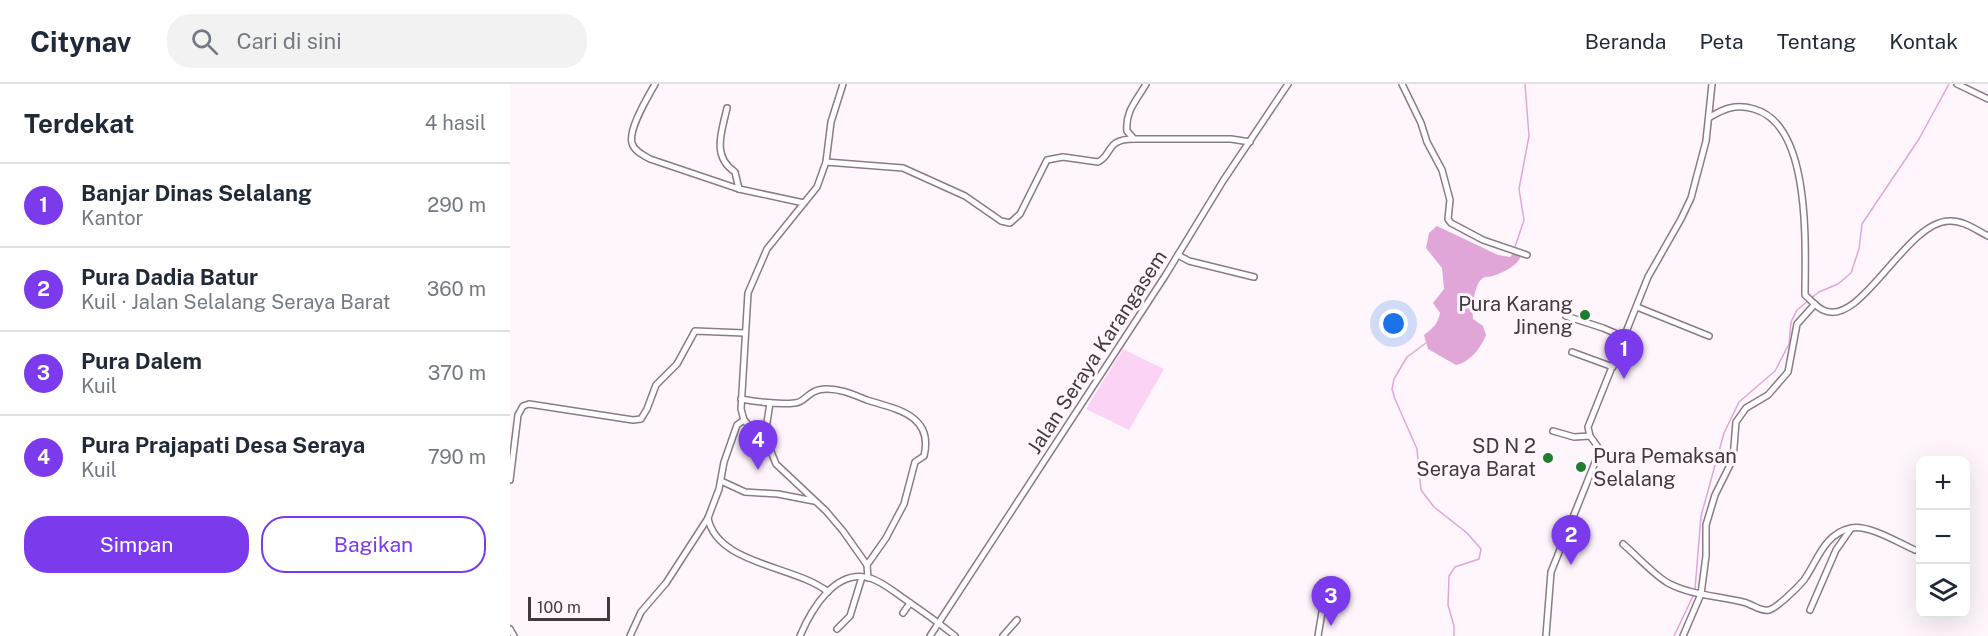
<!DOCTYPE html>
<html lang="id">
<meta charset="utf-8">
<style>
:root{--surface:#fff;--page:#f2f2f3;--text:#1f2937;--muted:#747a83;--line:#e0e1e3;--accent:#7c3aed}
body{margin:0;font-family:"Public Sans",sans-serif;background:var(--page);color:var(--text)}
.controls{position:absolute;right:18px;bottom:18px;display:grid;overflow:hidden;border-radius:12px;box-shadow:0 6px 24px #0002}
.controls button{width:54px;height:54px;display:grid;place-items:center;padding:0;border:0;border-bottom:2px solid var(--line);background:var(--surface);color:var(--text);font:30px sans-serif}
.scale{position:absolute;left:18px;bottom:15px;width:82px;box-sizing:border-box;padding-left:6px;border:3px solid #423940;border-top:0;font-size:16px;line-height:21px;white-space:nowrap;color:#423940;-webkit-text-stroke:4px #fff6fd;paint-order:stroke}
.you{position:absolute;left:884px;top:240px;width:21px;height:21px;margin:-15px;border:4px solid #fff;border-radius:50%;background:#1a73e8;box-shadow:0 0 0 9px #1a73e833}
.badge{display:grid;place-items:center;width:39px;height:39px;border-radius:50%;background:var(--accent);color:#fff;font-size:20px;font-weight:700}
.pin{position:absolute;translate:-50% -50px;filter:drop-shadow(0 2px 3px #0008)}
.pin::after{content:'';position:absolute;top:32px;width:21px;height:18px;background:inherit;clip-path:polygon(0 0,100% 0,50% 100%)}
.list{margin:0;padding:0;list-style:none}
h2{display:flex;justify-content:space-between;align-items:center;height:78px;margin:0;padding:0 24px;font-size:26px}
h2 small{font-size:20px;font-weight:400;color:var(--muted)}
.list li{display:grid;grid-template-columns:39px 1fr auto;gap:18px;align-items:center;box-sizing:border-box;height:84px;padding:0 24px;border-top:2px solid var(--line)}
.list b{display:block;font-size:22px;white-space:nowrap}
.list p{margin:0;font-size:20px;white-space:nowrap;color:var(--muted)}
.list em{font-size:20px;font-style:normal;color:var(--muted)}
.actions{display:flex;gap:12px;padding:18px 24px}
.actions a{flex:1;padding:14px 0;border:2px solid var(--accent);border-radius:24px;text-align:center;font-size:21px;color:var(--accent)}
.actions .main{background:var(--accent);color:#fff}
.icon{flex:none;width:33px;height:33px;fill:none;stroke:currentColor;stroke-width:2;stroke-linecap:round;stroke-linejoin:round}
.map{position:relative;flex:none;width:1478px;height:552px;overflow:hidden}
header{display:flex;align-items:center;gap:36px;box-sizing:border-box;height:84px;padding:0 30px;background:var(--surface);border-bottom:2px solid var(--line)}
header strong{font-size:28px}
nav{display:flex;gap:33px;margin-inline-start:auto;font-size:21px}
.search{width:420px;height:54px;background:var(--page);display:flex;align-items:center;gap:15px;box-sizing:border-box;padding:0 21px;border-radius:24px;color:var(--muted);font-size:22px}
main{display:flex}
aside{flex:1;background:var(--surface)}
.map>svg:first-child{display:block}
.green{fill:#fbd4f5}
.water{fill:#e0a6d8}
.lines{fill:none;stroke-linecap:round;stroke-linejoin:round}
.stream{stroke:#e0a6d8;stroke-width:1.5}
.minor-casing{stroke:#8c7989;stroke-width:8}
.minor{stroke:#fff;stroke-width:5}
.poi-dot{fill:#1f7d2e;stroke:#fff6fd;stroke-width:2}
.labels{text-anchor:middle;stroke-width:6;stroke-linejoin:round;paint-order:stroke}
.poi-label{font-size:20px;fill:#423940;stroke:#fff6fd;text-anchor:end}
.street-label{font-size:20px;fill:#423940;stroke:#fff6fd}
</style>
<header>
<strong>Citynav</strong>
<div class="search"><svg class="icon" aria-label="search" viewBox="0 0 24 24"><circle cx="10" cy="10" r="6"/><path d="M15 15l6 6"/></svg>Cari di sini</div>
<nav><a>Beranda</a><a>Peta</a><a>Tentang</a><a>Kontak</a></nav>
</header>
<main>
<aside>
<h2>Terdekat<small>4 hasil</small></h2>
<ul class="list">
<li><span class="badge">1</span><div><b>Banjar Dinas Selalang</b><p>Kantor</p></div><em>290 m</em></li>
<li><span class="badge">2</span><div><b>Pura Dadia Batur</b><p>Kuil · Jalan Selalang Seraya Barat</p></div><em>360 m</em></li>
<li><span class="badge">3</span><div><b>Pura Dalem</b><p>Kuil</p></div><em>370 m</em></li>
<li><span class="badge">4</span><div><b>Pura Prajapati Desa Seraya</b><p>Kuil</p></div><em>790 m</em></li>
</ul>
<div class="actions"><a class="main">Simpan</a><a>Bagikan</a></div>
</aside>
<div class="map">
<svg width="1478" height="552" viewBox="0 0 1478 552">
<rect width="100%" height="100%" fill="#fff6fd"/>
<path class="green" d="M613,265L654,285L619,346L576,325Z"/>
<path class="water" d="M927,142L988,171L1000,173L1005,167L1012,170C1008,182 994,188 983,192C980,193 976,192 973,194C964,199 962,225 963,235L973,242L976,251C971,264 960,278 946,281L918,265L914,251C922,245 928,240 930,229L923,219L934,205L932,184L916,164L919,149Z"/>
<g class="lines">
<g class="stream">
<path d="M1004,166L1014,136L1009,105L1019,52L1015,0"/>
<path d="M1301,214L1309,208L1328,200L1341,189L1349,165L1352,140L1409,55L1439,0"/>
<path d="M916,259L897,273L884,295L882,305L885,315L907,365L911,406L924,423L957,449L971,465L969,475L945,483L939,492L938,521L944,542V552"/>
<path d="M1185,505L1191,432L1214,349L1229,318L1265,287L1279,260L1281,238L1287,226L1298,217"/>
<path d="M1164,552L1184,510"/>
</g>
<g class="minor-casing">
<g id="minor">
<path d="M145,0C138,13 118,45 122,59C124,67 133,71 140,75L229,105L294,119"/>
<path d="M333,0L321,38L316,78L307,103L257,165L238,209L231,325L234,336L260,365L266,380L316,427L333,447L357,481L358,494"/>
<path d="M636,0C627,16 615,27 617,47L624,55H721L740,58"/>
<path d="M892,0L911,39L917,58L932,86L940,116L938,135L941,139L973,156L1017,171"/>
<path d="M1447,0L1478,15"/>
<path d="M217,24C212,47 201,72 225,88L229,105"/>
<path d="M1200,33C1215,24 1226,20 1244,25C1302,41 1295,163 1295,211C1301,216 1306,223 1313,226C1351,245 1395,138 1439,137C1453,136 1466,146 1478,152"/>
<path d="M316,78L393,84L455,112L491,137L500,139L510,130L537,76L553,73L588,78C603,71 595,55 624,55"/>
<path d="M668,171L679,177L744,193"/>
<path d="M1127,223L1199,252"/>
<path d="M1056,232L1093,244L1114,253"/>
<path d="M1062,268L1103,283"/>
<path d="M231,315C248,318 267,321 285,319C297,318 297,305 317,305C332,305 344,311 357,316C386,325 424,331 414,372L405,378L394,420L376,454L357,481"/>
<path d="M1043,347L1064,353L1080,352"/>
<path d="M254,358L260,319"/>
<path d="M0,396L8,331L13,322L19,320L123,336L131,335L137,325L146,301L167,280L185,247L234,249"/>
<path d="M211,397L235,408L268,410L304,417"/>
<path d="M198,434C207,481 287,482 318,508"/>
<path d="M1113,460C1126,471 1144,491 1158,499C1180,511 1209,512 1233,518C1242,520 1251,528 1259,526C1267,524 1288,503 1294,496C1308,476 1314,450 1341,444C1358,440 1389,459 1405,466"/>
<path d="M1300,526L1326,466L1340,446"/>
<path d="M393,529L400,519"/>
<path d="M0,545L4,552"/>
<path d="M327,545L340,532L352,493"/>
<path d="M120,552L131,528L156,499L198,434L209,405L214,378L227,341L234,336"/>
<path d="M290,552C301,526 325,484 360,494C373,498 384,508 396,516C412,527 429,539 445,552"/>
<path d="M420,552L655,192L713,97L778,0"/>
<path d="M493,552L507,536"/>
<path d="M808,552L813,522L823,519"/>
<path d="M1036,552L1041,488L1088,371V363L1080,352L1078,343L1138,193L1171,135L1181,114L1196,57L1202,0"/>
<path d="M1173,552L1191,510L1196,472V441L1205,411L1223,375L1226,338L1236,324L1258,311L1278,288L1287,240L1305,220"/>
</g>
</g>
<use href="#minor" class="minor"/>
</g>
<g class="poi-dot">
<circle cx="1075" cy="231" r="6"/>
<circle cx="1038" cy="374" r="6"/>
<circle cx="1071" cy="383" r="6"/>
</g>
<g class="labels">
<g class="poi-label">
<text x="1063" y="227">Pura Karang<tspan x="1063" dy="23">Jineng</tspan></text>
<text x="1026" y="369">SD N 2<tspan x="1026" dy="23">Seraya Barat</tspan></text>
<text x="1083" y="379" text-anchor="start">Pura Pemaksan<tspan x="1083" dy="23">Selalang</tspan></text>
</g>
<g class="street-label">
<text transform="translate(587 268) rotate(-57)" y="7">Jalan Seraya Karangasem</text>
</g>
</g>
</svg>
<div class="controls">
<button>+</button>
<button>−</button>
<button><svg class="icon" aria-label="layers" viewBox="0 0 24 24"><path d="M12 4l9 5-9 5-9-5zM3 14l9 5 9-5"/></svg></button>
</div>
<div class="scale">100 m</div>
<div class="you"></div>
<div class="pin badge" style="left:1114px;top:295px">1</div>
<div class="pin badge" style="left:1061px;top:481px">2</div>
<div class="pin badge" style="left:821px;top:542px">3</div>
<div class="pin badge" style="left:248px;top:386px">4</div>
</div>
</main>
